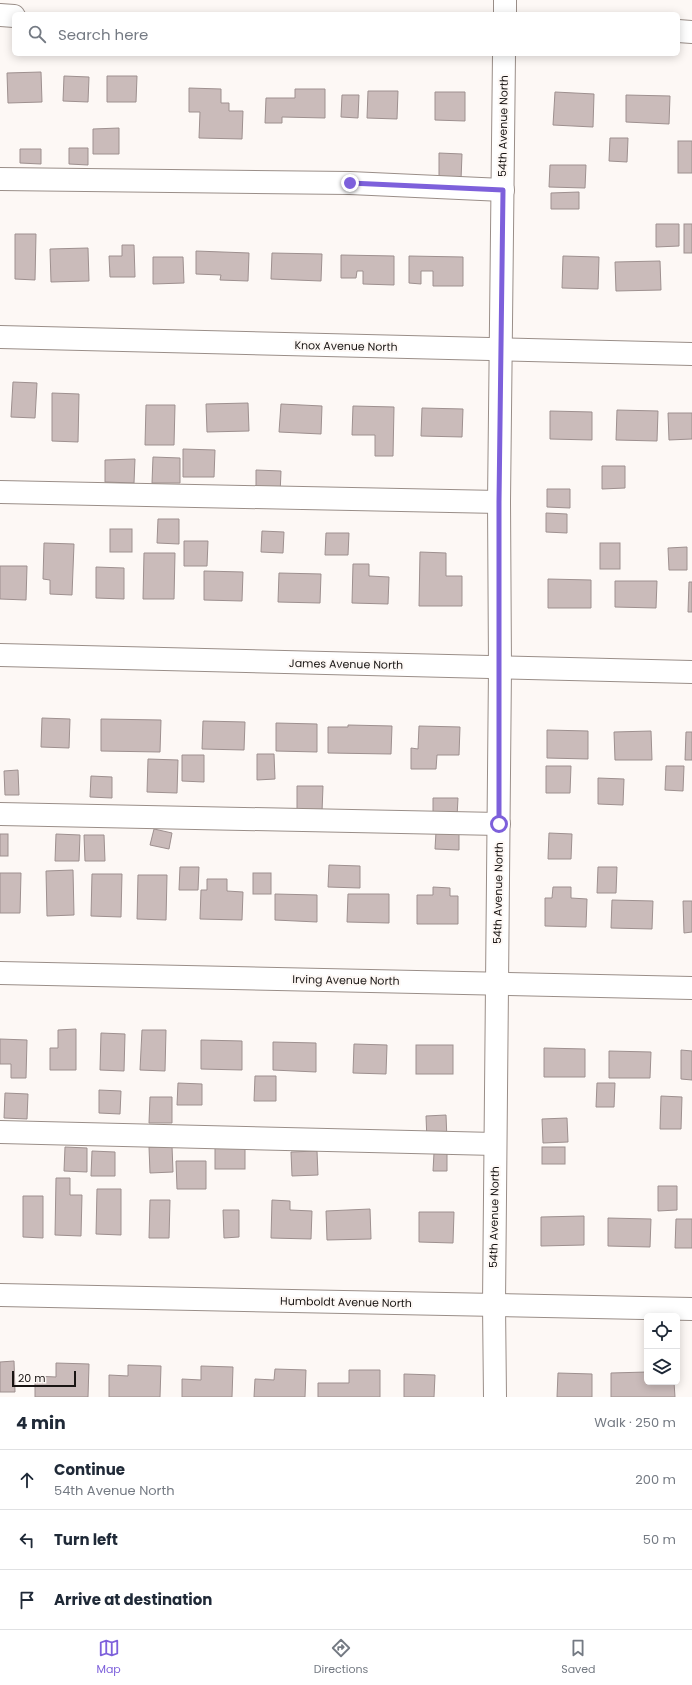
<!DOCTYPE html>
<meta charset="utf-8">
<style>
:root{--surface:#fff;--page:#f6f6f7;--text:#1f2937;--muted:#747a83;--line:#e0e1e3;--accent:#7d60db}
body{margin:0;font-family:Poppins,sans-serif;background:var(--page);color:var(--text)}
.controls{position:absolute;right:12px;bottom:12px;display:grid;overflow:hidden;border-radius:6px;box-shadow:0 2px 10px #0003}
.controls button{width:36px;height:36px;display:grid;place-items:center;padding:0;border:0;border-bottom:1px solid var(--line);background:var(--surface);color:var(--text);font:20px sans-serif}
.scale{position:absolute;left:12px;bottom:10px;width:64px;box-sizing:border-box;padding-left:4px;border:2px solid #191513;border-top:0;font-size:11px;line-height:14px;white-space:nowrap;color:#191513;-webkit-text-stroke:3px #fdf8f5;paint-order:stroke}
.stop{position:absolute;width:12px;height:12px;margin:-9px;border:3px solid #7d60db;border-radius:50%;background:#fff}
.stop.end{background:#7d60db;border-color:#fff;box-shadow:0 1px 4px #0008}
.list{margin:0;padding:0;list-style:none}
h2{display:flex;justify-content:space-between;align-items:center;height:52px;margin:0;padding:0 16px;font-size:17px}
h2 small{font-size:13px;font-weight:400;color:var(--muted)}
.list li{display:grid;grid-template-columns:26px 1fr auto;gap:12px;align-items:center;box-sizing:border-box;height:60px;padding:0 16px;border-top:1px solid var(--line)}
.list b{display:block;font-size:15px;white-space:nowrap}
.list p{margin:0;font-size:13px;white-space:nowrap;color:var(--muted)}
.list em{font-size:13px;font-style:normal;color:var(--muted)}
.icon{flex:none;width:22px;height:22px;fill:none;stroke:currentColor;stroke-width:2;stroke-linecap:round;stroke-linejoin:round}
.map{position:relative;flex:none;width:692px;height:1397px;overflow:hidden}
.search{position:absolute;background:var(--surface);box-shadow:0 2px 10px #0003;left:12px;right:12px;top:12px;height:44px;display:flex;align-items:center;gap:10px;box-sizing:border-box;padding:0 14px;border-radius:6px;color:var(--muted);font-size:15px}
.sheet{height:232px;background:var(--surface)}
nav{display:flex;justify-content:space-around;align-items:center;box-sizing:border-box;height:56px;border-top:1px solid var(--line);background:var(--surface);font-size:11px;color:var(--muted)}
nav a{display:grid;justify-items:center;gap:2px}
nav .on{color:var(--accent)}
.map>svg:first-child{display:block}
.building{fill:#cabbba;stroke:#9e908f}
.lines{fill:none;stroke-linecap:round;stroke-linejoin:round}
.minor-casing{stroke:#9a8e88;stroke-width:24}
.minor{stroke:#fff;stroke-width:22}
.route{stroke:#7d60db;stroke-width:5}
.labels{text-anchor:middle;stroke-width:4;stroke-linejoin:round;paint-order:stroke}
.street-label{font-size:11px;fill:#191513;stroke:#fdf8f5}
</style>
<div class="map">
<svg width="692" height="1397" viewBox="0 0 692 1397">
<rect width="100%" height="100%" fill="#fdf8f5"/>
<g class="building">
<path d="M41,72L42,102L8,103L7,73Z"/>
<path d="M64,76L89,77L88,102L63,101Z"/>
<path d="M107,76H137L136,102H107Z"/>
<path d="M189,88L221,89V103H229V111H243L242,139L199,138L200,112H189Z"/>
<path d="M295,89H325V118L282,117V123H265L266,98H295Z"/>
<path d="M368,91H398L397,119L367,118Z"/>
<path d="M435,92H465V121L435,120Z"/>
<path d="M555,92L594,94L593,127L553,125Z"/>
<path d="M342,95H359L358,118L341,117Z"/>
<path d="M626,95L670,96L669,124L626,122Z"/>
<path d="M119,128V154H93V129Z"/>
<path d="M610,138H628L627,162L609,161Z"/>
<rect x="678" y="141" width="14" height="32"/>
<path d="M69,148H88V165L69,164Z"/>
<path d="M20,149H41V164L20,163Z"/>
<path d="M439,153L462,154L461,180L439,179Z"/>
<path d="M550,165H586L585,188L549,187Z"/>
<path d="M579,192V209H551V193Z"/>
<path d="M656,224H679V246L656,247Z"/>
<rect x="684" y="224" width="8" height="29"/>
<path d="M15,234H36L35,280L15,279Z"/>
<path d="M122,245H134L135,277H110L109,256H122Z"/>
<path d="M88,248L89,281L51,282L50,249Z"/>
<path d="M196,251L249,253L248,281L220,280L221,275L196,274Z"/>
<path d="M272,253L322,254L321,281L271,279Z"/>
<path d="M341,255L394,256V285L363,284V271H357L356,278H341Z"/>
<path d="M409,256L463,257V286H433V271H421V284L409,283Z"/>
<path d="M563,256L599,257L598,289L562,288Z"/>
<path d="M153,257H183L184,283L153,284Z"/>
<path d="M660,261L661,290L616,291L615,262Z"/>
<path d="M13,382L37,383L35,418L11,417Z"/>
<path d="M52,393L79,394L78,442L52,441Z"/>
<path d="M248,403L249,431L207,432L206,404Z"/>
<path d="M281,404L322,406L321,434L279,432Z"/>
<path d="M146,405H175L174,445H145Z"/>
<path d="M353,406L394,407L393,456H375V435H352Z"/>
<path d="M422,408L463,409L462,437L421,436Z"/>
<path d="M617,410L658,411L657,441L616,440Z"/>
<path d="M550,411L592,412V440L550,439Z"/>
<path d="M668,413H692V439L669,440Z"/>
<path d="M183,449L215,450L214,477H183Z"/>
<path d="M153,457L180,458V483H152Z"/>
<path d="M135,459L134,483L105,482V460Z"/>
<path d="M602,466H625V488L602,489Z"/>
<path d="M256,470L281,471L280,495H256Z"/>
<path d="M547,489H570V508L547,507Z"/>
<path d="M546,513L567,514V533L546,532Z"/>
<path d="M158,519H179V544L157,543Z"/>
<rect x="110" y="529" width="22" height="23"/>
<path d="M262,531L284,532L283,553L261,552Z"/>
<path d="M326,533H349L348,555H325Z"/>
<path d="M184,541H208L207,566H184Z"/>
<path d="M44,543L74,544L72,595L50,594V580L43,579Z"/>
<rect x="600" y="543" width="20" height="26"/>
<path d="M687,547V570H669L668,548Z"/>
<path d="M420,552L446,553V576H462V606H419Z"/>
<path d="M144,553H175L174,599H143Z"/>
<path d="M353,564H369V576L389,577L388,604L352,603Z"/>
<path d="M0,566H27L26,600L0,599Z"/>
<path d="M96,567L124,568V599L96,598Z"/>
<path d="M204,571L243,572L242,601L204,600Z"/>
<path d="M279,573L321,574L320,603L278,602Z"/>
<path d="M548,579L591,580V608H548Z"/>
<path d="M615,581H657L656,608L615,607Z"/>
<path d="M689,582H692V612H688Z"/>
<path d="M42,718L70,719L69,748L41,747Z"/>
<path d="M101,719L161,720L160,752L101,751Z"/>
<path d="M203,721L245,722L244,750L202,749Z"/>
<path d="M276,723L317,724V752L276,751Z"/>
<path d="M348,725L392,726L391,754L328,753V727H348Z"/>
<path d="M419,726L460,727L459,755H437L436,769H411V748L418,749Z"/>
<path d="M547,730L588,731V759L547,758Z"/>
<path d="M651,731L652,760H615L614,732Z"/>
<path d="M686,732H692V760H685Z"/>
<path d="M257,754H274L275,779L257,780Z"/>
<path d="M182,755H204V782L182,781Z"/>
<path d="M148,759L178,760L177,793L147,792Z"/>
<path d="M546,766H571L570,793H546Z"/>
<path d="M666,766H684L683,791L665,790Z"/>
<path d="M18,770L19,795H5L4,771Z"/>
<path d="M91,776L112,777V798L90,797Z"/>
<path d="M598,778L624,779L623,805L598,804Z"/>
<path d="M297,786H323L322,812L297,811Z"/>
<path d="M433,798H458L457,817L433,816Z"/>
<path d="M154,829L172,833L169,849L150,845Z"/>
<path d="M436,832L459,833V850L435,849Z"/>
<path d="M549,833L572,834L571,859H548Z"/>
<rect x="0" y="834" width="8" height="22"/>
<path d="M56,834L80,835L79,861H55Z"/>
<path d="M84,835H104L105,861H85Z"/>
<path d="M329,865L360,866V888L328,887Z"/>
<path d="M180,867H199L198,890H179Z"/>
<path d="M598,867H617L616,893H597Z"/>
<path d="M73,870L74,915L47,916L46,871Z"/>
<path d="M0,873H21L20,913H0Z"/>
<rect x="253" y="873" width="18" height="21"/>
<path d="M92,874H122L121,917L91,916Z"/>
<path d="M138,875H167L166,920L137,919Z"/>
<path d="M207,879H227V891L243,892L242,920L200,919L201,890H207Z"/>
<path d="M433,887L450,888V896H458V924H417V895H433Z"/>
<path d="M553,887H571V898L587,899L586,927L545,926V898H552Z"/>
<path d="M275,894L317,895V922L275,920Z"/>
<path d="M348,894H389V923L347,922Z"/>
<path d="M612,900L653,901L652,929L611,928Z"/>
<path d="M683,901H692V932L684,933Z"/>
<path d="M76,1029V1070H50V1048H58V1030Z"/>
<path d="M142,1030H166L165,1071L140,1070Z"/>
<path d="M101,1033L125,1034L124,1071L100,1070Z"/>
<path d="M0,1039L27,1040L26,1078H11V1064H0Z"/>
<path d="M201,1040L242,1041V1070L201,1069Z"/>
<path d="M273,1042L316,1043V1072L273,1070Z"/>
<path d="M354,1044L387,1045L386,1074L353,1073Z"/>
<rect x="416" y="1045" width="37" height="29"/>
<path d="M544,1048L585,1049V1077H544Z"/>
<path d="M681,1050L692,1051V1080L681,1079Z"/>
<path d="M609,1051L651,1052L650,1078H609Z"/>
<path d="M255,1076H276V1101H254Z"/>
<path d="M178,1083L202,1084V1105H177Z"/>
<path d="M597,1083H615L614,1107H596Z"/>
<path d="M99,1090L121,1091L120,1114L99,1113Z"/>
<path d="M5,1093L28,1094L27,1119L4,1118Z"/>
<path d="M661,1096L682,1097L681,1129H660Z"/>
<path d="M150,1097H172V1123H149Z"/>
<path d="M446,1115L447,1140L427,1141L426,1116Z"/>
<path d="M567,1118L568,1142L543,1143L542,1119Z"/>
<path d="M172,1146L173,1172L150,1173L149,1147Z"/>
<rect x="215" y="1146" width="30" height="23"/>
<path d="M65,1147L87,1148V1172L64,1171Z"/>
<rect x="542" y="1147" width="23" height="17"/>
<path d="M92,1151L115,1152V1176H91Z"/>
<path d="M317,1151L318,1175L292,1176L291,1152Z"/>
<path d="M434,1153H447V1171H433Z"/>
<path d="M176,1161H206V1189H177Z"/>
<path d="M56,1178H70V1195H82L81,1236L55,1235Z"/>
<path d="M658,1186H677V1210L658,1211Z"/>
<path d="M97,1189H121V1235L96,1234Z"/>
<path d="M23,1196H43V1238L23,1237Z"/>
<path d="M150,1200H170L169,1238H149Z"/>
<path d="M272,1200L290,1201V1210L312,1211L311,1239L271,1238Z"/>
<path d="M370,1209L371,1239L327,1240L326,1211Z"/>
<path d="M223,1210H239V1237L224,1238Z"/>
<path d="M419,1212H454L453,1243L419,1242Z"/>
<path d="M584,1216V1245L541,1246V1217Z"/>
<path d="M608,1218L651,1219L650,1247L608,1246Z"/>
<path d="M676,1219H692V1248H675Z"/>
<path d="M14,1361L15,1392H0V1362Z"/>
<path d="M56,1363L89,1364L88,1397H35V1376L56,1377Z"/>
<path d="M128,1365L161,1366L160,1397H109V1375L128,1376Z"/>
<path d="M201,1366L233,1367L232,1397H182V1379L201,1380Z"/>
<path d="M275,1369L306,1370L305,1397H254L255,1379L274,1380Z"/>
<path d="M349,1370H380V1397H318V1383H349Z"/>
<path d="M647,1372V1382H674L675,1397H611V1373Z"/>
<path d="M558,1373L592,1374V1397H557Z"/>
<path d="M404,1374L435,1375L434,1397H404Z"/>
</g>
<g class="lines">
<g class="minor-casing">
<g id="minor">
<path d="M505,14V0"/>
<path d="M0,15L14,16"/>
<path d="M678,31L692,32"/>
<path d="M0,179L350,183L503,190"/>
<path d="M0,337L692,354"/>
<path d="M0,492L499,502"/>
<path d="M0,655L692,672"/>
<path d="M0,814L499,824"/>
<path d="M0,973L692,988"/>
<path d="M0,1132L495,1144"/>
<path d="M0,1295L692,1309"/>
<path d="M495,1397L494,1304L500,667L499,502L504,54"/>
</g>
</g>
<use href="#minor" class="minor"/>
</g>
<g class="lines">
<path class="route" d="M350,183L503,190L499,502V824"/>
</g>
<g class="labels">
<g class="street-label">
<text transform="translate(503 126) rotate(-89)" y="4">54th Avenue North</text>
<text transform="translate(346 346) rotate(1)" y="4">Knox Avenue North</text>
<text transform="translate(346 664) rotate(1)" y="4">James Avenue North</text>
<text transform="translate(498 893) rotate(-89)" y="4">54th Avenue North</text>
<text transform="translate(346 980) rotate(1)" y="4">Irving Avenue North</text>
<text transform="translate(494 1217) rotate(-89)" y="4">54th Avenue North</text>
<text transform="translate(346 1302) rotate(1)" y="4">Humboldt Avenue North</text>
</g>
</g>
</svg>
<div class="controls">
<button><svg class="icon" aria-label="locate" viewBox="0 0 24 24"><circle cx="12" cy="12" r="6"/><path d="M12 2v4M12 18v4M2 12h4M18 12h4"/></svg></button>
<button><svg class="icon" aria-label="layers" viewBox="0 0 24 24"><path d="M12 4l9 5-9 5-9-5zM3 14l9 5 9-5"/></svg></button>
</div>
<div class="scale">20 m</div>
<div class="stop" style="left:499px;top:824px"></div>
<div class="stop end" style="left:350px;top:183px"></div>
<div class="search"><svg class="icon" aria-label="search" viewBox="0 0 24 24"><circle cx="10" cy="10" r="6"/><path d="M15 15l6 6"/></svg>Search here</div>
</div>
<section class="sheet">
<h2>4 min<small>Walk · 250 m</small></h2>
<ul class="list">
<li><svg class="icon" aria-label="ahead" viewBox="0 0 24 24"><path d="M12 20V5M6 11l6-6 6 6"/></svg><div><b>Continue</b><p>54th Avenue North</p></div><em>200 m</em></li>
<li><svg class="icon" aria-label="left" viewBox="0 0 24 24"><path d="M17 20v-9H6M10 6l-5 5 5 5"/></svg><div><b>Turn left</b></div><em>50 m</em></li>
<li><svg class="icon" aria-label="arrive" viewBox="0 0 24 24"><path d="M6 21V4h12l-3 4 3 4H6"/></svg><div><b>Arrive at destination</b></div></li>
</ul>
</section>
<nav>
<a class="on"><svg class="icon" aria-label="map" viewBox="0 0 24 24"><path d="M3 6l6-2 6 2 6-2v14l-6 2-6-2-6 2zM9 4v14M15 6v14"/></svg>Map</a>
<a><svg class="icon" aria-label="directions" viewBox="0 0 24 24"><path d="M12 3l9 9-9 9-9-9zM9 14v-3h6M13 9l2 2-2 2"/></svg>Directions</a>
<a><svg class="icon" aria-label="saved" viewBox="0 0 24 24"><path d="M7 4h10v16l-5-4-5 4z"/></svg>Saved</a>
</nav>
